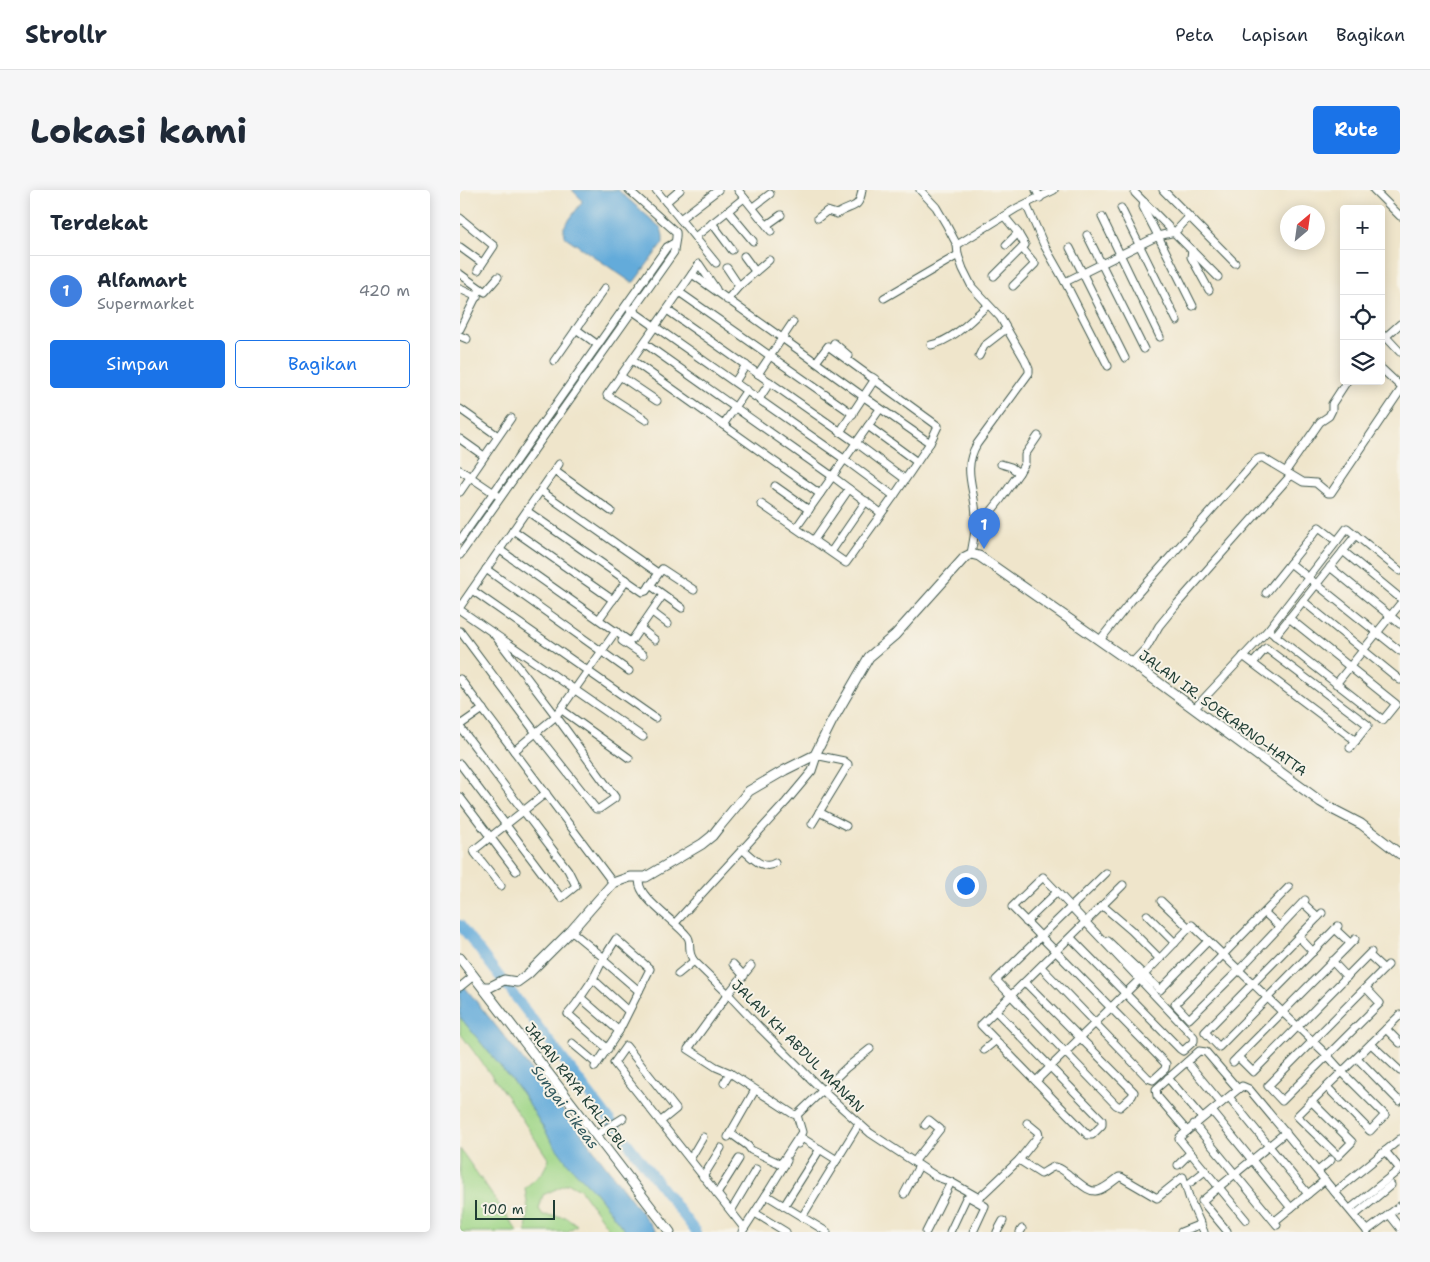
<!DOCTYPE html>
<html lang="id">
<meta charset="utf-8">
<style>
:root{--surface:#fff;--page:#f6f6f7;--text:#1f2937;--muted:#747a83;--line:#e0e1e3;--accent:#1a73e8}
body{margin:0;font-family:"Shantell Sans",sans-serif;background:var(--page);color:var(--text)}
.controls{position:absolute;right:15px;top:15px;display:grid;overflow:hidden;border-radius:5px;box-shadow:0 2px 12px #0003}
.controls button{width:45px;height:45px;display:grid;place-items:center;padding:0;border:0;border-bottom:1px solid var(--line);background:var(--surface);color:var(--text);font:25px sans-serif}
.compass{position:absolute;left:820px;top:15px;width:45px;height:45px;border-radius:50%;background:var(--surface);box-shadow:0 2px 12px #0003;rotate:29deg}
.scale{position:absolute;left:15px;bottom:12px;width:80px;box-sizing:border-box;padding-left:5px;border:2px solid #1f3d34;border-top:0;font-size:14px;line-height:18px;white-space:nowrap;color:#1f3d34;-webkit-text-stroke:4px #f7f3e8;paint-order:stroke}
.you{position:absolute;left:505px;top:695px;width:18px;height:18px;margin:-12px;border:4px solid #fff;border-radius:50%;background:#1a73e8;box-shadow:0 0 0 8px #1a73e833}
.badge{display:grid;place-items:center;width:32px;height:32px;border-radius:50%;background:var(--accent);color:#fff;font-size:16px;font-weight:700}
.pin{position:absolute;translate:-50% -41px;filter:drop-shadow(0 1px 2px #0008)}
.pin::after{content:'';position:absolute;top:26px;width:18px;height:15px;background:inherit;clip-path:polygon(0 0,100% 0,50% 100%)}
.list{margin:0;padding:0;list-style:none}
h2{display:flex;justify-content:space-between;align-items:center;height:65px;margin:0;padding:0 20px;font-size:21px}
h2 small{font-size:16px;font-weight:400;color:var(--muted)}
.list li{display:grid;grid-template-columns:32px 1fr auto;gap:15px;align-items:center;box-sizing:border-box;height:70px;padding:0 20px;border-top:1px solid var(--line)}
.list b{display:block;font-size:19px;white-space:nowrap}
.list p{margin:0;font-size:16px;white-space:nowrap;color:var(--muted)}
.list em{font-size:16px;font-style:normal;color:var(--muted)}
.actions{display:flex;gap:10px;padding:15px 20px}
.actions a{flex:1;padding:11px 0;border:1px solid var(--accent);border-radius:5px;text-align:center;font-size:18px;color:var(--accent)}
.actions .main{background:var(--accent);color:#fff}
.icon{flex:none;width:28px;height:28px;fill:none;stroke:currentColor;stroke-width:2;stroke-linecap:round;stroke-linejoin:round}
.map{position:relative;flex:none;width:940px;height:1042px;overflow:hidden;border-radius:5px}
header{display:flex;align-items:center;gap:30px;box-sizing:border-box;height:70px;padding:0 25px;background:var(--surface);border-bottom:1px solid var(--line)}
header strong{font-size:24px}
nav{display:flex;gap:28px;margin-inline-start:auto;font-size:18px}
.intro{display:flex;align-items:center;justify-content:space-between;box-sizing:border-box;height:120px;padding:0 30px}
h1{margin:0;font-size:35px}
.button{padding:12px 22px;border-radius:5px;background:var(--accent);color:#fff;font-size:18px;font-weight:700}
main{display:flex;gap:30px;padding:0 30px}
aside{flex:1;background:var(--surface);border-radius:5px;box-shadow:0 2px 12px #0003}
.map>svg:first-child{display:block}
.green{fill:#9fd687;stroke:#5f8a5e}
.water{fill:#63abda;stroke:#417487}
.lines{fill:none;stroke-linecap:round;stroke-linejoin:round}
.river{stroke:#63abda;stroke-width:10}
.minor-casing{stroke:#3e564b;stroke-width:9}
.major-casing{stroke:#3e564b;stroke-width:11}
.minor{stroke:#fff;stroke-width:7}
.major{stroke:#fff;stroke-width:9}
.labels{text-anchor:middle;stroke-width:4;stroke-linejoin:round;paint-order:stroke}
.street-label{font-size:14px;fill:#1f3d34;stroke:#f7f3e8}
.water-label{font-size:15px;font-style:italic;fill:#30585e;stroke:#f7f3e8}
</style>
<header>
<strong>Strollr</strong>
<nav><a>Peta</a><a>Lapisan</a><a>Bagikan</a></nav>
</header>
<div class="intro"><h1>Lokasi kami</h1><a class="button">Rute</a></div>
<main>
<aside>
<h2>Terdekat<small></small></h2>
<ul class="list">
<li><span class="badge" style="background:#3f7fe0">1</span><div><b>Alfamart</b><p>Supermarket</p></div><em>420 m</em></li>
</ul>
<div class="actions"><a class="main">Simpan</a><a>Bagikan</a></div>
</aside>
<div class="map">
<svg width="940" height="1042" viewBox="0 0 940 1042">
<rect width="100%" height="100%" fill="#f7f3e8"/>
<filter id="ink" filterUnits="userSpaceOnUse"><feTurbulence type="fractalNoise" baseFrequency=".02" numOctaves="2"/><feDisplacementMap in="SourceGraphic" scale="10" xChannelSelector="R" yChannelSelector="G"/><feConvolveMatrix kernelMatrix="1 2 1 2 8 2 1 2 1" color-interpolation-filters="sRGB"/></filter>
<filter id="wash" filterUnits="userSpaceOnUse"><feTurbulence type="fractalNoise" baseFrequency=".0096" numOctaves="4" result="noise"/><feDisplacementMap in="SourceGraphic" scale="20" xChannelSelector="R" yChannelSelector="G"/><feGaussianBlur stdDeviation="1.12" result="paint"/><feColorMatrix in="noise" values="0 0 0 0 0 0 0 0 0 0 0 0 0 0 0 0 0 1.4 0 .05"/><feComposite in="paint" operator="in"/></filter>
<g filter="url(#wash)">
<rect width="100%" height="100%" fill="#efe5cb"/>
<g class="green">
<path d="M0,827L62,903L92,952L132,998L166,1042H151L120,999L109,993L83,1005L79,1019L83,1025L106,1027L117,1035L107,1042H66L68,1019L65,998L82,983L89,970L48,908L0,843Z"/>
<path d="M0,959L58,1042H0Z"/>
</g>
<g class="water">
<path d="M112,0H158L201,38L203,46V53L174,92H171L104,46V37L122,12L121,9Z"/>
<path d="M0,791L114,934L196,1042H166L135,1002L109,975L92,952L62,903L0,827Z"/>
</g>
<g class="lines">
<path class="river" d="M0,735L236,1042"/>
</g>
</g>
<g filter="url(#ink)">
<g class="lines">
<g class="minor-casing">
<g id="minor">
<path d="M196,0L220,29L258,0"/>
<path d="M278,0L311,41"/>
<path d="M460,0L476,17L486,34L497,55L498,65L503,79L512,97L540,127L565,170L569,179V183L517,254C501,281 516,300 516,328C516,340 513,352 511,364"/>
<path d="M576,0L580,8"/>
<path d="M703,0L775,73"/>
<path d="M914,0L940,26"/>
<path d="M675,3L758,87"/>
<path d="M206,12L220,0"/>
<path d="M684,12L683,17L698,46L715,42L729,27"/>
<path d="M566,14L584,55L605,92L648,176"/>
<path d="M293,17L310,4"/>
<path d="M661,18L717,131"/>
<path d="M268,21L293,51"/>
<path d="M642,27L700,147"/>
<path d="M0,28L34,56L18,80"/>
<path d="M358,28L367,21L377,24C393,14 399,20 402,0"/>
<path d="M220,29L256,73"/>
<path d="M252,33L272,60"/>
<path d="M307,35L321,25"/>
<path d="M627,45L684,159"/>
<path d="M235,47L284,8"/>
<path d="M497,55L557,18L594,0"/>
<path d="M546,55L558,43"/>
<path d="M0,57L22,73"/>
<path d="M610,58L665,168"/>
<path d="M732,60L731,67L749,100"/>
<path d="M284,66L295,81"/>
<path d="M267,78L279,96"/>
<path d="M0,84L25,102L38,87"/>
<path d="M232,84L322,148L404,207L470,253"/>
<path d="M534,86L565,55L558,43L544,26"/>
<path d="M605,92L698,46L733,116"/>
<path d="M553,96L575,74L562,58"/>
<path d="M0,99L17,107"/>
<path d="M219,102L393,224"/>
<path d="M424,108L498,65"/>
<path d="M267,110L279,96L309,70"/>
<path d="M170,119L384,269L434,306"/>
<path d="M207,120L395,252L445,289"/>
<path d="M0,139L20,99"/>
<path d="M116,139L138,155"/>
<path d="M0,146L7,149"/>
<path d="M926,147L940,162"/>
<path d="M921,151L940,134"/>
<path d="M184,153L372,286L421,323"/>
<path d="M374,153L389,166"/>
<path d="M471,155C494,150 511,130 528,115"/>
<path d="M519,166L524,156L546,139"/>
<path d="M172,170L360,304"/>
<path d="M94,171L145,98"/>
<path d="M921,178L940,196"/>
<path d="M298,184L333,132"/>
<path d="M160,186L197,211"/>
<path d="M275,192L286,175"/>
<path d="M299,209L310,192"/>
<path d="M0,219L38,246"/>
<path d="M186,230L147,205L239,74L256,99"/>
<path d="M263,235L287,200"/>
<path d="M408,236L457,272"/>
<path d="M380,242L415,189L412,187"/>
<path d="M0,249L24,266"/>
<path d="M541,274L551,277L559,283"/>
<path d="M0,280L37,305"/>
<path d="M95,281L151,321"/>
<path d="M826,281L860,232L869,226L872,220V214L887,191"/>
<path d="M315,296L349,320"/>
<path d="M81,301L198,383"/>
<path d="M0,302L51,228"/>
<path d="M301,314L386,373L434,306L470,253L478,236L368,156L356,172"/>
<path d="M67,321L183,402L186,401L202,379L234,400"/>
<path d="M516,329H521L529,324L541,309L559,283L565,273V265L578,246"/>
<path d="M336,338L420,219"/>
<path d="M53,340L153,410"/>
<path d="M0,350L207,57L214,53"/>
<path d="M354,350L389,299"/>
<path d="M40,360L169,451L172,450L203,405"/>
<path d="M883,361L940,408"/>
<path d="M371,362L406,311"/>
<path d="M0,365L214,62C214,55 217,49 216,42L169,0"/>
<path d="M830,373L940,461"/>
<path d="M870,377L940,434"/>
<path d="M26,379L169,481"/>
<path d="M190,395L222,418"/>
<path d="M12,400L195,528"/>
<path d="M806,403L859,337L877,351"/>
<path d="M843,411L940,490"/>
<path d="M0,417L99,274"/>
<path d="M0,420L183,547"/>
<path d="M192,422L208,434"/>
<path d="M139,429L167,390"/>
<path d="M180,438L195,450"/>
<path d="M808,440L923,530L936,514L829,428"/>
<path d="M0,441L76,543L136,619H139L155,608V607L96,526L33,443"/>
<path d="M815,446L896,345"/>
<path d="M640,450L671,411L796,270L800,268H803L843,292L856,293L868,303H871L940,201"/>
<path d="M162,451L183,465"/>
<path d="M783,466L896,551"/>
<path d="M672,473L687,457L699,436L717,414L831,285"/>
<path d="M793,473L806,458L908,535L890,558"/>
<path d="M0,489L153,693"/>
<path d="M876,494L940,414"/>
<path d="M734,519L808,440L887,338L940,381"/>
<path d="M102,520L169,568"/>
<path d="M0,535L23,519"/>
<path d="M0,537L108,680L116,696L101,708L0,574"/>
<path d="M54,561L96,526L156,441"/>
<path d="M0,607L56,681"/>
<path d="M359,622L386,636"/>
<path d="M352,634L388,575V574L384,571L355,565"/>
<path d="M282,659C292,667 303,681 315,673"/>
<path d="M180,688C173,705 217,732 227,746C231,750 229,755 230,760C230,765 232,768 234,771L268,804L300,838L363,901L410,943L477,987L491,992L519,1008L559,970L581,984C586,982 590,977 595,977C600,977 605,982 609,985C634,1004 632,1008 659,987H661L697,1008L723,987L730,1010L744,1042"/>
<path d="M41,696L15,663L14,660L86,603"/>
<path d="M829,697L715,814L729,829L779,780L845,710"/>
<path d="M701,711L729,738"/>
<path d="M843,713L858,727"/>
<path d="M643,716L671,740L700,769"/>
<path d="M805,723L820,737"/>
<path d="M862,723L745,842L759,857L878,736"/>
<path d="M687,725L715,753"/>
<path d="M566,732L597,702"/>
<path d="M215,733L326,612L352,581L357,566"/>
<path d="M875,739L890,753"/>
<path d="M111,741L144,768L133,789"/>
<path d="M839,747L853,762"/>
<path d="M648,751L700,800L748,751"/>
<path d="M909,765L924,779"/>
<path d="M143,770L179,801"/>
<path d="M872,771L887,787"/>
<path d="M273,774L284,786"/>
<path d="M581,777L688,888L693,890L705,879L706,874L552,717L583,687L734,847V851L723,861L720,859L611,748"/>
<path d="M218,784L234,771"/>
<path d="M565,792L674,902L672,906L660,917L656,915L536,790L646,683"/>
<path d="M0,797L11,788L15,787"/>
<path d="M906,798L920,813L822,911L808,896L928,775"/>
<path d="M121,808L159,841"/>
<path d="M536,821L642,930V935L632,945H628L521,835L663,695"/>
<path d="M926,839L940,853"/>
<path d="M112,853L137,874"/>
<path d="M911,854L940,881"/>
<path d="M148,859L108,824L116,814L133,789L168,821"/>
<path d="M524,860L535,851"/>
<path d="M778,867L793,882L911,762"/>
<path d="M897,868L939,911L940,910"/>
<path d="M727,872L761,913"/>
<path d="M773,872L895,749"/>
<path d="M135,877L159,841L190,779L156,749L144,768"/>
<path d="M270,883L256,877L228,859L268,804L291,776"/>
<path d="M708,888L742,928"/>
<path d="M576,891L680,789L732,735L868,866L885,885L925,925L910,941L867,897"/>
<path d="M264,893L270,883L333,924L337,925L386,878L410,859"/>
<path d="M769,907L848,1004"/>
<path d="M851,911L892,952L878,966L837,926C871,892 906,859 940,825"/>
<path d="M752,921L831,1018"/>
<path d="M200,932L216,919L166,856L154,873L284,1038"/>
<path d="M734,934L817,1035"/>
<path d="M727,941L697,906L696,899L739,861L746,862L778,899"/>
<path d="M270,943L288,956L291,960L321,974L342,942L337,925"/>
<path d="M136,945L163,928"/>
<path d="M268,947L295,900"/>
<path d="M338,954L342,948L377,970"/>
<path d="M925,961L940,979"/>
<path d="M230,969L243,947"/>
<path d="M559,970L579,945L578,942L567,933"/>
<path d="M454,972L480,939L469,930L465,935"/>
<path d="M718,975L730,963"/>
<path d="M858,981L871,970"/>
<path d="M243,987L261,958"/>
<path d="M731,992L745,981"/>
<path d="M875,1002L940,949"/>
<path d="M257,1004L279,969"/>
<path d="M444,1004L459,976"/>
<path d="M306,1005L327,971"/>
<path d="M324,1016L360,959"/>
<path d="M890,1019L940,979"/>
<path d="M271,1021L296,979"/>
<path d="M295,1023L326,1042"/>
<path d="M929,1024L940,1038"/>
<path d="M895,1025L931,995"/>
<path d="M342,1027L397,937"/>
<path d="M786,1030L719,949L720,947L782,896L789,899L907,1041V1042"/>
<path d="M815,1031L865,990"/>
<path d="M767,1041L742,1011L826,942"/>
<path d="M907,1041L940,1016"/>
<path d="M282,1042L306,1005L367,1042"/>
<path d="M466,1042L491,992"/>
<path d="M490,1042L506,1008L509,1007L525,1016L513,1042"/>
<path d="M537,1042L543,1031"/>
<path d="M560,1042L562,1039"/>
<path d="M721,1042L741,1034"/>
</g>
</g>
<g class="major-casing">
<g id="major">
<path d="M0,768L210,1042"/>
<path d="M23,797H30L44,790L57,792L68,784L111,741L153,693L170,687H186L242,654L252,646L259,637L289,601L325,580L355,565L372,531L409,467L435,445L505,367L511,364L519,366L672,473L861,612L874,620L901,634L940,664"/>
</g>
</g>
<use href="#minor" class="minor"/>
<use href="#major" class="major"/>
</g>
</g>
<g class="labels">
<g class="street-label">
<text transform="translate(763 523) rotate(36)" y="5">JALAN IR. SOEKARNO-HATTA</text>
<text transform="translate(338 856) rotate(45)" y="5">JALAN KH ABDUL MANAN</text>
<text transform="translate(116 896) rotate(52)" y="5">JALAN RAYA KALI CBL</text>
</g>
<g class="water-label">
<text transform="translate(105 917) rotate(53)" y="5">Sungai Cikeas</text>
</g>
</g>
</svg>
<div class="controls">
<button>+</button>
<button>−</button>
<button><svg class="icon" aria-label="locate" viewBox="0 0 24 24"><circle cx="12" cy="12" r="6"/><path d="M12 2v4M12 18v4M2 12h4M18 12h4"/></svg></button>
<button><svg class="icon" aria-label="layers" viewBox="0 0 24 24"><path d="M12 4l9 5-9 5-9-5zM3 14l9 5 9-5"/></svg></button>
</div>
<svg class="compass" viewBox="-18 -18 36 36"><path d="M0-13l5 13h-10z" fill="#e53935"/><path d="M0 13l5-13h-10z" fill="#747a83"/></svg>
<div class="scale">100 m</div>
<div class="you"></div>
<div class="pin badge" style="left:524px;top:359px;background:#3f7fe0">1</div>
</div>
</main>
